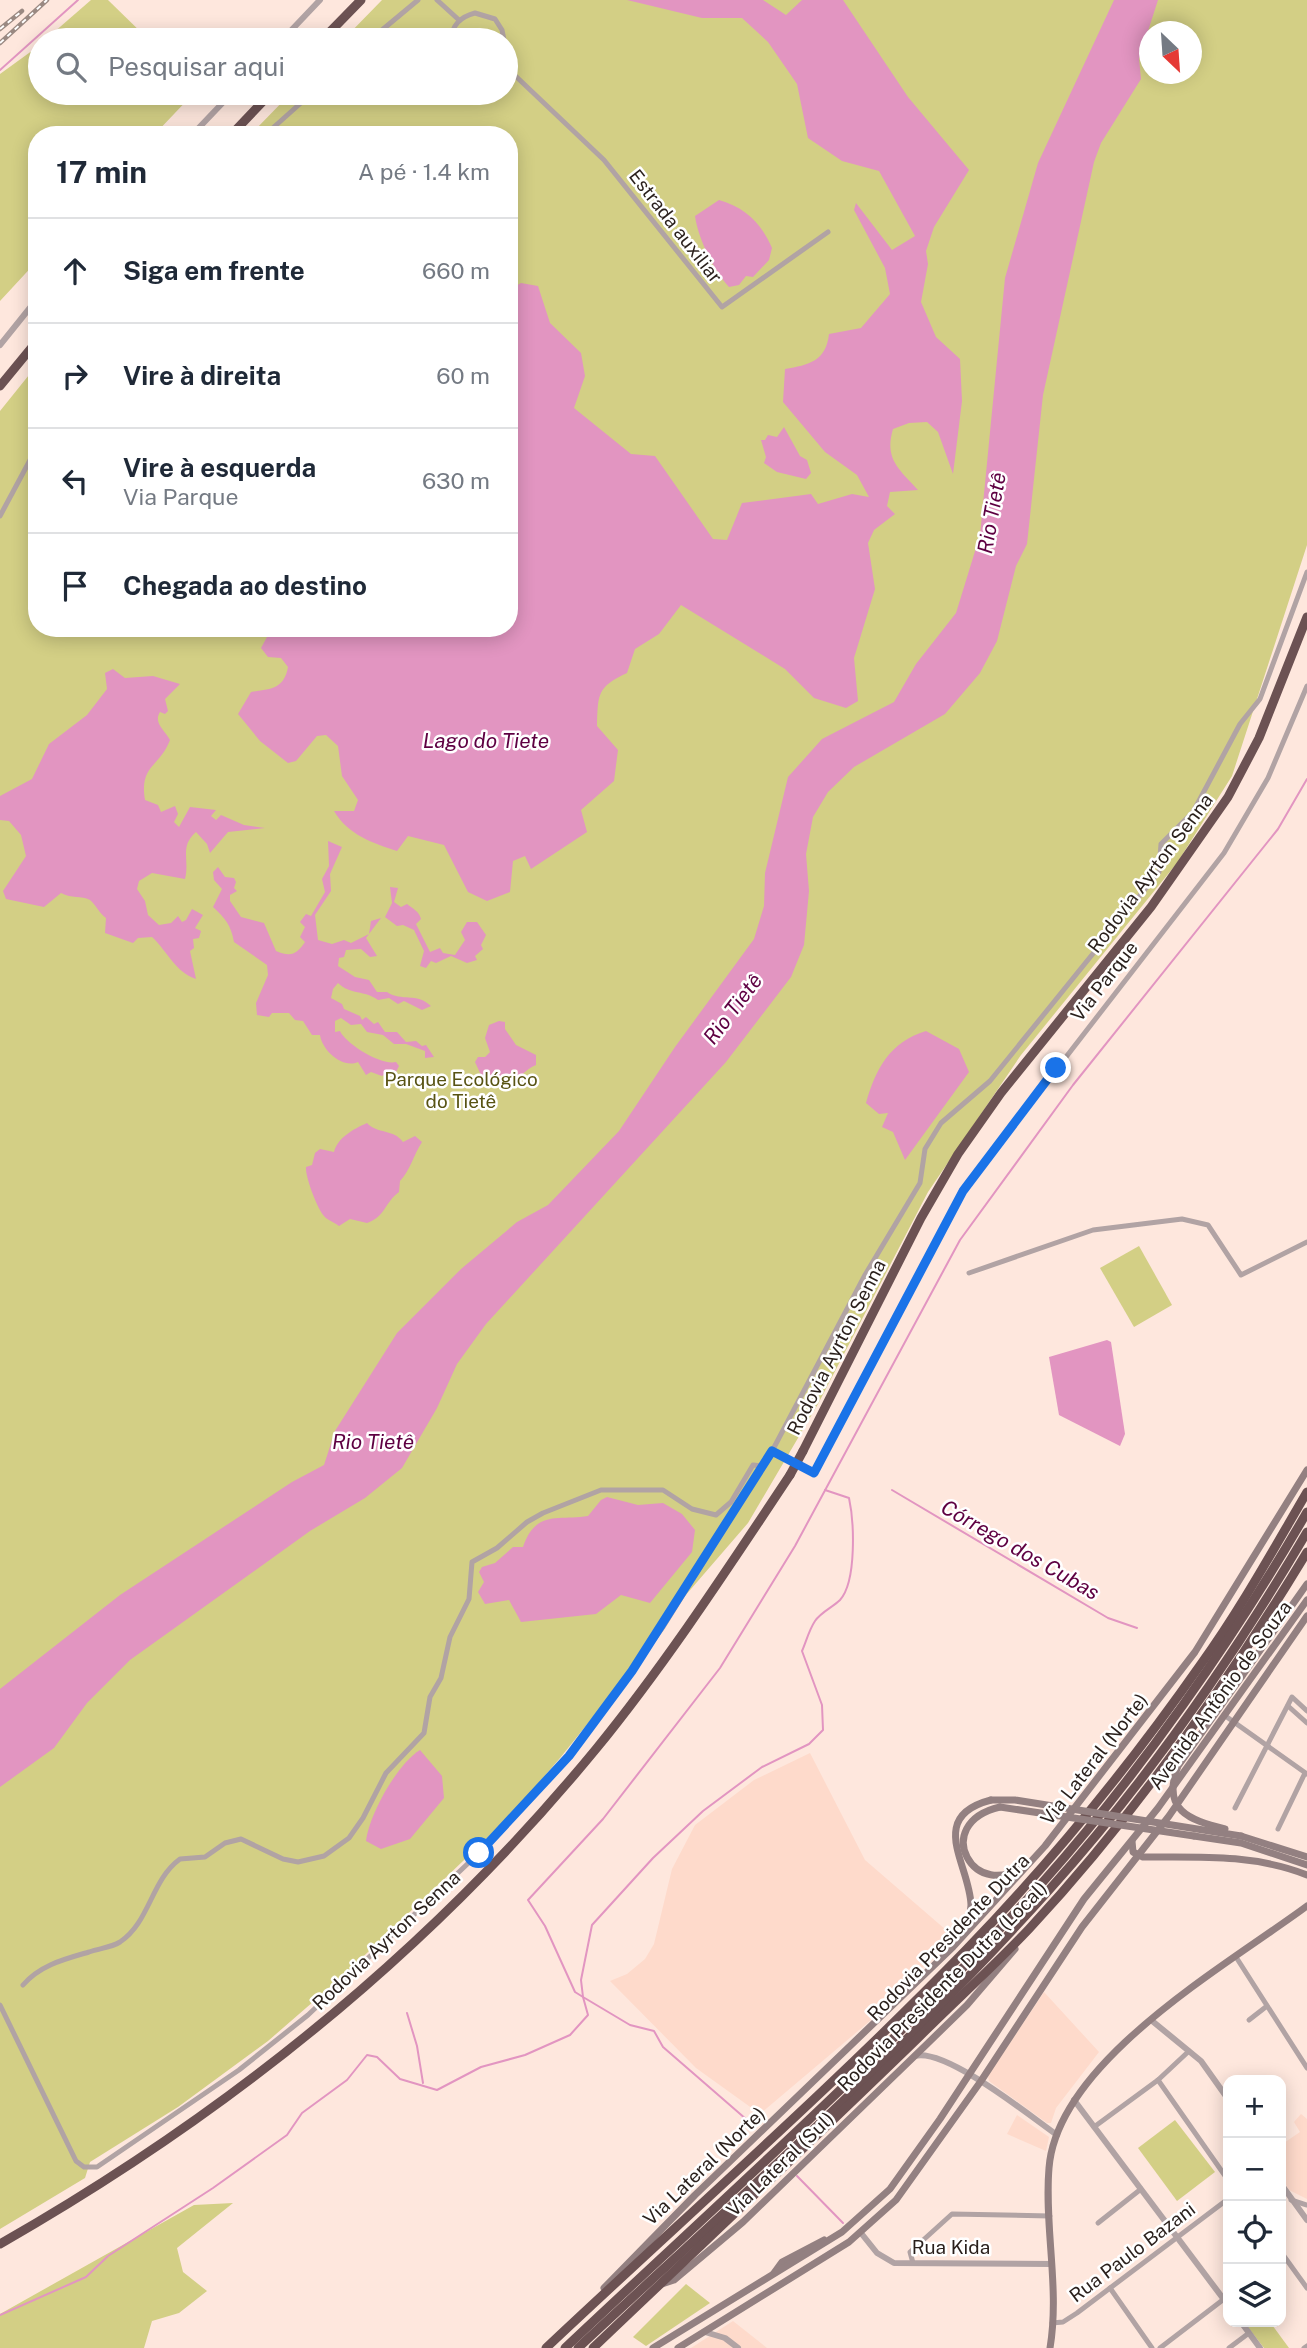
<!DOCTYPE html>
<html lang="pt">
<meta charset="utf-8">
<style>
:root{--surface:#fff;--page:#f6f6f7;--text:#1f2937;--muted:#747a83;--line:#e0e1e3}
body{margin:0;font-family:"Public Sans",sans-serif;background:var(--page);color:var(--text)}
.controls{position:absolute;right:21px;bottom:21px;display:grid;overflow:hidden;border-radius:14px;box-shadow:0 4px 18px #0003}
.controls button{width:63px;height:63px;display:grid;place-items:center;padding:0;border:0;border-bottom:2px solid var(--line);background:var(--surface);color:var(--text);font:35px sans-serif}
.compass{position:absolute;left:1139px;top:21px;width:63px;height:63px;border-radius:50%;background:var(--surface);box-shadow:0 4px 18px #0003;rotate:155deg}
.stop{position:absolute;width:21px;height:21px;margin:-16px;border:5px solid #1a73e8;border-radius:50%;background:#fff}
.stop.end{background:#1a73e8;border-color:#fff;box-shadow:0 2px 7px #0008}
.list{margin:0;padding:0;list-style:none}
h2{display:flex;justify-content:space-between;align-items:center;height:91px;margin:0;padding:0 28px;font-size:30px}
h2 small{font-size:23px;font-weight:400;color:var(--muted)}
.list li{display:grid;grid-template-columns:46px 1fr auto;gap:21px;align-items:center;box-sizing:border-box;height:105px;padding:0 28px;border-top:2px solid var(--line)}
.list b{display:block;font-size:26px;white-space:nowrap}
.list p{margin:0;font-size:23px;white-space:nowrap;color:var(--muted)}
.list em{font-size:23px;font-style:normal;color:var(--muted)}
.icon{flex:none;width:38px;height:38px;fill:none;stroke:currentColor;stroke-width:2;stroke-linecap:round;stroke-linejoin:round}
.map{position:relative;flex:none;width:1307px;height:2348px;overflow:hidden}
.search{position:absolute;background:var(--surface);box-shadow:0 4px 18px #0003;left:28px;top:28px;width:490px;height:77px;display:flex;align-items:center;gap:18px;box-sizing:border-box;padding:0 24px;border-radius:38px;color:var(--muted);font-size:26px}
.panel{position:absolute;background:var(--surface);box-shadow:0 4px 18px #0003;left:28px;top:126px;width:490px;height:511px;border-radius:28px}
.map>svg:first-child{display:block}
.built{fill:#fedacb}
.green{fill:#d3cf85;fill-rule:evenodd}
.water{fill:#e295c1}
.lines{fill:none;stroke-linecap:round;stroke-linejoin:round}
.stream{stroke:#e295c1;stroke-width:2}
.minor{stroke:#b1a3a4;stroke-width:5}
.tertiary{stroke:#b1a3a4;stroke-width:6}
.secondary{stroke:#938081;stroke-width:7}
.motorway{stroke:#6c5253;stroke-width:9}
.rail-casing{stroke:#9a8982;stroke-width:4.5}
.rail{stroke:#fff;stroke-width:2;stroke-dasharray:5;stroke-linecap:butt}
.secondary-bridge{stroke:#938081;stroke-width:7}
.motorway-bridge{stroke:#6c5253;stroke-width:9}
.route{stroke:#1a73e8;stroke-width:9}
.labels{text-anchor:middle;stroke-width:5;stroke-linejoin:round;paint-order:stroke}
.street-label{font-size:19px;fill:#291f1b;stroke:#fff}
.park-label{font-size:19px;fill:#585313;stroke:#fff}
.water-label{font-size:21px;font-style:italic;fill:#5e0042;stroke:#fff}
</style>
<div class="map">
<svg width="1307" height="2348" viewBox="0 0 1307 2348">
<rect width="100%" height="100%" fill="#fee7dd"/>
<g class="built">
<path d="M810,1753L865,1860L953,1936L919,1971L874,2009L871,2020L760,2114L696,2068L610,1981L627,1974L645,1959L654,1944L672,1869L695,1825L754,1780Z"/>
<path d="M1044,1992L1099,2052L1056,2108L1051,2123H1047L989,2081L988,2076Z"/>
<path d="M1301,2114L1307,2119V2199L1289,2190L1281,2176V2145L1300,2132L1294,2122Z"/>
<path d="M1017,2115L1049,2137L1046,2151L1007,2134Z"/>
<path d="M733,2321L767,2348H691Z"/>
</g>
<g class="green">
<path d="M91,0H108L149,40H45Z"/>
<path d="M382,0H1307V545L1232,776L1177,863L1021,1055L928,1192L818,1404L748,1523L653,1633L617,1687L560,1758L511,1815L344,1975L268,2041L178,2107L90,2162L85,2178L0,2229V411L37,365V628H509V135H250L291,93H506V40H343ZM1150,32H1192V74H1150Z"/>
<path d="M40,45V93H194L154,135H37V261L0,301V74Z"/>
<path d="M1139,1246L1172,1305L1134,1327L1100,1268Z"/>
<path d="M1175,2120L1215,2172L1177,2201L1138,2148Z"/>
<path d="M233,2203L177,2248L183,2272L207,2291L179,2313L152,2321L144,2348H0V2314L194,2205Z"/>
<path d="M686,2284L710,2303L646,2346L633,2337Z"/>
<path d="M1244,2322H1270L1289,2348H1264Z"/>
</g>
<g class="water">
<path d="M627,0H763L786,15L802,0H843L908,97L969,170L934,227L926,251L928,264L921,302L936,337L960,359L962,401L953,474L938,432L927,422L909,423L893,429C884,459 899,469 918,490L890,492L887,506L895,514L874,530L868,543L875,589L854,658L858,701L846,708L814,698L785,669L681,605L659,634L635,649L627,673C597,687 598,694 597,726L618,750L614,781L581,810L587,832L531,869L525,856L513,861L510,892L487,901L468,892L444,845L408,836L397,851C373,843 348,835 334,811H354L358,800L342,776L338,746L326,735L317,736L296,761L288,763L260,741L238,714L251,692C271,689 284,689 288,667L281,658L268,657L261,648L267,637L282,628H403L407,635L419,637L429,628H509V290L521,283L538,286L550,323L581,353L585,376L574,408L631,454L655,456L713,539L727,540L742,503L811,494L818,504L852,494L869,497L857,475L825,452L783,402L785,369C809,365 826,361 829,334L861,328L890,294L885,268L854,210L856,203L892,250L915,236L879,171L842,161L808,138L797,84L768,42L742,18H702Z"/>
<path d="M1114,0H1158L1139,59L1141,79L1101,143L1094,162L1043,395L1027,544L1016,566L997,641L980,673L945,714L854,767L828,792L813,817L806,854L809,891L804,945L791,977L726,1062L486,1324L457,1364L437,1408L402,1468L365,1498L310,1531L130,1660L87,1703L54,1748L0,1787V1689L120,1595L292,1482L324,1465L335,1431L397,1333L461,1269L517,1222L548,1205L619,1131L675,1047L754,939L764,906L765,873L788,777L822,739L894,702L916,664L956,613L980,535L1005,278L1038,163Z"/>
<path d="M719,200C746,208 761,223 772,248L769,260L753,277L746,276L739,285L729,287C714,271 698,238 695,216Z"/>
<path d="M784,427L800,456L807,460L811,473L806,479L777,472L764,463L766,457L761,440H765L768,435L777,437Z"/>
<path d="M113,669L125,678L153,676L180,684L165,699L168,711L165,714L160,712C153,723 165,730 170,740C160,767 139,765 145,800L158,805L161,812L175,806L178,814L174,822L179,827L190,807L216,810L211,816L216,820L221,815L244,825L265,828L228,832L210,853L207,844L196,832C179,847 190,859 185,879L152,873L139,881L137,889L145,901L148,915L159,925L171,923L178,916L182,922L186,920L192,909L203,915L195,928L201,931L199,938L193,939L194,948L190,951L196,979C175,972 168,952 152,937L138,938L133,943L105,933L106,918C99,913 96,905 90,900C81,895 72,899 61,893L44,907L6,899L3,891L26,856L21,835L9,821L0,820V796L32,779L49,744L87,715L107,689L105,673Z"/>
<path d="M328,841L342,847L330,874L331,891L315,915L318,940L332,944L344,940L351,943L369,934L371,921L381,918L366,938L377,956L370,957L361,949L346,950L344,957L339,958L338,966L355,977L369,980L377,992H387C402,1002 416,992 431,1006L422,1010L404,1001L398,1004L389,998L378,1000C365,990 350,995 338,983L333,989L331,998L342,1004L344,1009L360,1016L362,1020L366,1017L374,1024L378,1022L385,1032H397L406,1042L416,1041L422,1046L426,1045L434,1057L425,1058V1051L406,1044H394L383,1035L367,1032L361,1024L351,1025L341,1018L335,1021V1032L340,1031C345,1043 381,1066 396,1062L399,1066L395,1074L386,1073L382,1076L371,1072L366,1075L358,1062C342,1069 322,1050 320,1035H312L303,1021L295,1020L289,1013H272L269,1017L257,1015L256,1003L268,975L267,965L234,942C231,925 225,918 213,907L222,889L214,880L213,872L218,867L225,877L234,878L236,882L234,888L237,891L230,895V901L241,917L264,923L276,951C291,957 296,955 305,942L300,937L305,927L300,922L306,914L311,916L325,892L322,879L329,866Z"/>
<path d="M390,887L398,888L394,902L401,907L407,904C413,909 419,911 421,919L416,924L430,952L440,948L443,953L455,955L465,940L461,932L467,922H477L486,935L481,945L483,949L475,956L477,960L467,963L451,956L436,963L431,961L426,968L420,966L424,951L414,930L403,925L397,926L385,917L392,903Z"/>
<path d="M499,1021L505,1022V1029L516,1045L536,1055V1065C524,1070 516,1082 503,1089L491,1078L481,1075L475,1062L478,1057H485L490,1052L485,1038L489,1025Z"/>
<path d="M926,1031L959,1049L969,1072L905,1160L893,1132L882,1127L888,1113L879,1114L866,1103C876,1068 890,1042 926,1031Z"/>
<path d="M367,1123C377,1134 394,1129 403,1142L415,1136L422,1142C413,1156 411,1169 400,1181L399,1192C385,1202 385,1217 367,1223L350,1219L339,1226C335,1223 326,1219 324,1216C318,1210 305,1177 306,1167L312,1165L315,1153L320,1149L334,1152C338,1137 354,1129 367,1123Z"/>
<path d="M1107,1340L1111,1342L1125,1434L1120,1446L1059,1415L1049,1357Z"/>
<path d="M607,1497L638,1505L663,1503L682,1514L695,1530L692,1552L650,1603L621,1595L596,1614L521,1622L509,1600L485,1604L478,1592L484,1582L479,1572L482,1567L495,1563L513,1547H523C536,1509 559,1521 588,1516L601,1500Z"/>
<path d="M420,1750L442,1776L444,1798L410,1839L381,1849L366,1841C369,1815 397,1764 420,1750Z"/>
</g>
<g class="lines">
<g class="stream">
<path d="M0,70L78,0"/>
<path d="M892,1490L1108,1618L1137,1628"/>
<path d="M407,2013L417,2046L423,2083"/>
<path d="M754,2126L663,2047L654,2031L630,2025L583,1997L581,1980L592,1925L653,1858L703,1811L762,1767L809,1744L823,1730L822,1705L802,1651C806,1642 809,1630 815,1621C821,1612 833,1607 840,1600C857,1581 854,1521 849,1498L825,1490"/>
<path d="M797,2176L843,2223"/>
<path d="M0,2315L86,2277L108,2256L213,2188L287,2135L302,2113L347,2080L367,2055L377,2057L400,2079L437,2090L481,2067L525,2055L570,2035L588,2015L583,1997L575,1992L545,1926L528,1900L603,1819L720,1668L795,1546L960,1240L1073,1085L1278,829L1307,779"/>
</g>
<g class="minor">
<path d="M437,0L459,20"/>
<path d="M370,40L418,0"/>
<path d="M451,40C452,25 460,17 475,13L495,19L502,30L504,40"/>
<path d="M506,67L604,160L722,307L828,232"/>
<path d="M265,135L312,93"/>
<path d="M0,516L37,447"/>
<path d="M969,1273L1093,1230L1182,1219L1208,1225L1241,1275L1307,1242"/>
<path d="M772,1451L814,1473L963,1190L1224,853L1268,778L1307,686"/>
<path d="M1288,1706L1307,1723"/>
<path d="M1224,1715L1307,1774"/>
<path d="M1235,1808L1292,1697L1307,1711"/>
<path d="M1278,1829L1305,1773"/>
<path d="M1236,1957L1307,2068"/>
<path d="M23,1985C40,1965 65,1959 89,1952C100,1948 110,1948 120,1942C150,1922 151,1880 180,1859L205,1857L225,1843L241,1839L283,1859L298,1862L324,1856L349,1838L363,1818L386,1773L424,1733L430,1697L441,1678L450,1637L469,1599L472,1562L497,1548L527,1522L543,1513L601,1490H663L692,1509L716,1515L731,1502L753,1465L762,1466"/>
<path d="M0,2005L76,2161L84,2167H97L239,2070L308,2015L479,1853L569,1756L663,1627L770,1455L865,1275L920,1183L925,1149L941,1123L990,1081L1159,872L1161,844L1193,812L1240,724L1260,699L1307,572"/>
<path d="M1249,2020L1267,2006"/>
<path d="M1158,2080L1228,2180"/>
<path d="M1094,2127L1158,2080L1189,2051"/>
<path d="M1291,2200L1307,2205"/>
<path d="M1098,2223L1141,2189"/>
<path d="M1281,2252L1307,2288"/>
<path d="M913,2263L910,2252L952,2214L1050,2216"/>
<path d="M1110,2288L1152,2348"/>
<path d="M1052,2323L1063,2322L1077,2313L1228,2199"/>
<path d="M1160,2348L1224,2299"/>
<path d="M1229,2348L1249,2333"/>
<path d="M1304,2348L1307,2346"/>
</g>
<g class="tertiary">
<path d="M282,40L320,0"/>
<path d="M192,135L232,93"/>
<path d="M0,345L37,299"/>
<path d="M1151,2020L1201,2061L1228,2099"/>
<path d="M915,2056C946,2048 1030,2116 1057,2135"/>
<path d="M1074,2100L1228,2305"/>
<path d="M1281,2184L1307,2220"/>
<path d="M861,2233L877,2253L894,2263L1052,2264"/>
<path d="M1241,2322L1260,2348"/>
<path d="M705,2332L725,2338L738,2348"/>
</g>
<g class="secondary">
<path d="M1242,1676L1307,1584"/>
<path d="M1000,1807C928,1824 976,1906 1026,1863"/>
<path d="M1194,1836L1241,1843L1307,1865"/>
<path d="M1241,1836L1307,1857"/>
<path d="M1132,1841L1133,1852L1143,1857C1199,1857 1254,1854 1307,1875"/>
<path d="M960,1936C966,1926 971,1917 971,1905C970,1865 926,1817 991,1800"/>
<path d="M774,2273L782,2262L824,2240"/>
<path d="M662,2284L674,2280L743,2222L926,2045L967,2005L1015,1949"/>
<path d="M604,2288L695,2195L953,1947L1045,1846L1195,1652L1307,1470"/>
<path d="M653,2348L842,2232L890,2189L940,2119L1084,1899L1158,1808L1307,1600"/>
<path d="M678,2348L849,2242L896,2200L981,2081L1082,1927L1169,1816L1307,1616"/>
<path d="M1050,2348C1060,2288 1044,2227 1049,2168C1057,2061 1229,1964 1307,1906"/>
</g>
<g class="motorway">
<path d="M322,40L361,0"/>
<path d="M231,135L271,93"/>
<path d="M0,386L37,341"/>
<path d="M803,1451L921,1218L958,1154L1001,1093L1151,907L1228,797L1259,738L1307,617"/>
<path d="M0,2244C226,2115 430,1951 596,1749C667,1662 728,1568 790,1475"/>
<path d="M546,2348C686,2216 832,2088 966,1950C1051,1862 1131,1764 1201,1664C1240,1610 1273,1550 1307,1492"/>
<path d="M565,2348C726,2196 894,2048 1042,1883C1140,1773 1233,1640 1307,1512"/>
<path d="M578,2348C738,2199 903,2053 1049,1890C1147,1781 1233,1658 1307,1532"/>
<path d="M593,2348C701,2245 810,2143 917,2039C954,2002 993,1967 1029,1929C1136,1814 1226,1686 1307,1552"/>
</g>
<g class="rail-casing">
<g id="rail">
<path d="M0,29L22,11"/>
<path d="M0,43L47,0"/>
</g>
</g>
<use href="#rail" class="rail"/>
<g class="secondary-bridge">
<path d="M991,1800H1015L1241,1836"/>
<path d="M1000,1807L1194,1836"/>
<path d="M1225,1829C1189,1820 1161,1810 1178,1766L1242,1676"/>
</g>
<path class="motorway-bridge" d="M790,1475L803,1451"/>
</g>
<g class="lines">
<path class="route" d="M479,1853L569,1756L632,1671L772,1451L814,1473L963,1191L1056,1068"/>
</g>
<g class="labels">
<g class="street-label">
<text transform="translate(676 226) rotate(52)" y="7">Estrada auxiliar</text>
<text transform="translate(1150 873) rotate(-53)" y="7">Rodovia Ayrton Senna</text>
<text transform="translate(1104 981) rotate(-52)" y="7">Via Parque</text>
<text transform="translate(836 1347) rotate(-63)" y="7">Rodovia Ayrton Senna</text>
<text transform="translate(1220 1695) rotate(-54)" y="7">Avenida Antônio de Souza</text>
<text transform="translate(1094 1759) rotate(-52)" y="7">Via Lateral (Norte)</text>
<text transform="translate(948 1937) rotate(-46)" y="7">Rodovia Presidente Dutra</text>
<text transform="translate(386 1940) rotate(-43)" y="7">Rodovia Ayrton Senna</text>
<text transform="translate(942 1986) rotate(-45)" y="7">Rodovia Presidente Dutra (Local)</text>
<text transform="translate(780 2164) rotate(-44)" y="7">Via Lateral (Sul)</text>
<text transform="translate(704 2166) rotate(-44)" y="7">Via Lateral (Norte)</text>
<text x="951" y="2254">Rua Kida</text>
<text transform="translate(1132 2252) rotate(-37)" y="7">Rua Paulo Bazani</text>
</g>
<g class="park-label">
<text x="461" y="1086">Parque Ecológico<tspan x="461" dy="22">do Tietê</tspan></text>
</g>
<g class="water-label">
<text transform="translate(992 513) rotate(-80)" y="7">Rio Tietê</text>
<text x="486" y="748">Lago do Tiete</text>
<text transform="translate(733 1009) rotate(-53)" y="7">Rio Tietê</text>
<text x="373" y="1449">Rio Tietê</text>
<text transform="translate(1020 1550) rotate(30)" y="7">Córrego dos Cubas</text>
</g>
</g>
</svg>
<div class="controls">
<button>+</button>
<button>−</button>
<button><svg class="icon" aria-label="locate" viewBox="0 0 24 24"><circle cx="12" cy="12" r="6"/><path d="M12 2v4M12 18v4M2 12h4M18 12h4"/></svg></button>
<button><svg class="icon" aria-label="layers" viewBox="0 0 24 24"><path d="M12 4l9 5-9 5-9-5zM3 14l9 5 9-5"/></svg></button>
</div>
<svg class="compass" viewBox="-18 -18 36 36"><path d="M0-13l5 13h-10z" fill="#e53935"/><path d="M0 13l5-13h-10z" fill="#747a83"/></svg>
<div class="stop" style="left:479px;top:1853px"></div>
<div class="stop end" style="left:1056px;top:1068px"></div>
<div class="search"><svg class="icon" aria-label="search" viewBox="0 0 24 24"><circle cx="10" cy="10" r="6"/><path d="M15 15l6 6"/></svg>Pesquisar aqui</div>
<section class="panel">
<h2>17 min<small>A pé · 1.4 km</small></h2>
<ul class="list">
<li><svg class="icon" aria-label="ahead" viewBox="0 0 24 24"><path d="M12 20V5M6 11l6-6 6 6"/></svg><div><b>Siga em frente</b></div><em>660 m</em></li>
<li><svg class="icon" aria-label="right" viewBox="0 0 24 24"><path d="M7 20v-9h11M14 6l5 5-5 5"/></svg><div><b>Vire à direita</b></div><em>60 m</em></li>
<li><svg class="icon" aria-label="left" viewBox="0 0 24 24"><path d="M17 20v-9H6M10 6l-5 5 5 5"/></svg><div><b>Vire à esquerda</b><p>Via Parque</p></div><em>630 m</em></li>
<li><svg class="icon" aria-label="arrive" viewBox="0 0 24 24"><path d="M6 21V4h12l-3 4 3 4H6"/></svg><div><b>Chegada ao destino</b></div></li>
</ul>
</section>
</div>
